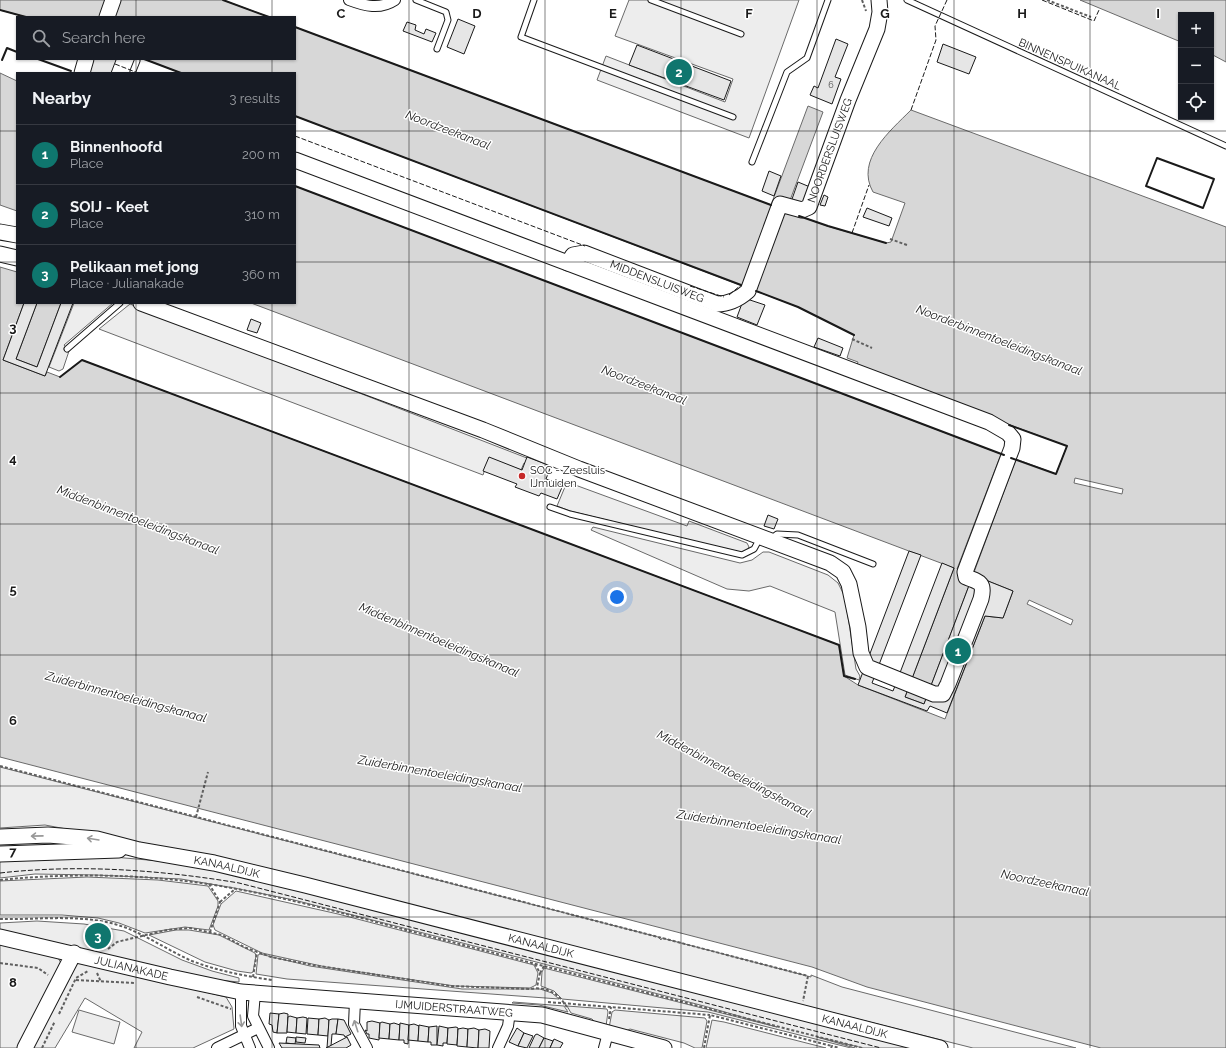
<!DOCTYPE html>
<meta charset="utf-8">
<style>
:root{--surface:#171b24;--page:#20242c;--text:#f1f3f6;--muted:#9ea1a6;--line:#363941;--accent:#0f766e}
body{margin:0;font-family:Raleway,sans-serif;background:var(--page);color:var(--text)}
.controls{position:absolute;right:12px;top:12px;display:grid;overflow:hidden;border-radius:0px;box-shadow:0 1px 3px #0004}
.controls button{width:36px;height:36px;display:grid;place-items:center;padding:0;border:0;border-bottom:1px solid var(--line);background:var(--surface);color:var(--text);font:20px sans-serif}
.you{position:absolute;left:617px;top:597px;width:14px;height:14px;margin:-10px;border:3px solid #fff;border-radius:50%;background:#1a73e8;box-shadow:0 0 0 6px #1a73e833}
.badge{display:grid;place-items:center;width:26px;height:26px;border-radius:50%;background:var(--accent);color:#fff;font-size:13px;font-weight:700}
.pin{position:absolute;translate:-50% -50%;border:2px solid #fff;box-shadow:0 1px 4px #0006}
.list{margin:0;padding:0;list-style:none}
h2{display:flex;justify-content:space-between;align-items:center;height:52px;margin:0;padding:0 16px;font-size:17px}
h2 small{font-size:13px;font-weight:400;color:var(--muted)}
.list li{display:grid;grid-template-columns:26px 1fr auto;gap:12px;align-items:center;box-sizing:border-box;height:60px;padding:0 16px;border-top:1px solid var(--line)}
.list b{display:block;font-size:15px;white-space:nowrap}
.list p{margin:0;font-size:13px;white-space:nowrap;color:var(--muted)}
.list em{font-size:13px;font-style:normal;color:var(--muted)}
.icon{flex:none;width:22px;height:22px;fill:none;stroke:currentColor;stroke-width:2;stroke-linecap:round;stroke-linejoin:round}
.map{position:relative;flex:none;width:1226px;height:1048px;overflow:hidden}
.search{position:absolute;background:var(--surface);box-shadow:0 1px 3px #0004;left:16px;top:16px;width:280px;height:44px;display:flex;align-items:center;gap:10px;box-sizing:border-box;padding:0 14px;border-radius:0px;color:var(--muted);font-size:15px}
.panel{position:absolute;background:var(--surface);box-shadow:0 1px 3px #0004;left:16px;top:72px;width:280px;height:232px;border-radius:0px}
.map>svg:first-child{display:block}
.built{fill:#ededed;stroke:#6a6a6a}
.water{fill:#d7d7d7;stroke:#6a6a6a;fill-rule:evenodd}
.building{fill:#e6e6e6;stroke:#1a1a1a}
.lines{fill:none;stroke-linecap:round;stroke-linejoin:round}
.lane-casing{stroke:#1a1a1a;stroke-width:7}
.street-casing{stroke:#1a1a1a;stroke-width:12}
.secondary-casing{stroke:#1a1a1a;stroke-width:17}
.path{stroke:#5f5f5f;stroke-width:2;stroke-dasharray:3 2;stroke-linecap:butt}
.lane{stroke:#fff;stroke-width:5}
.street{stroke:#fff;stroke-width:10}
.secondary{stroke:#fff;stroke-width:15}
.fence{stroke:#1a1a1a;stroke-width:1;stroke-dasharray:5 2;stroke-linecap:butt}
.wall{stroke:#1a1a1a;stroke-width:2}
.oneway{stroke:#989898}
.grid{fill:none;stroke:#1a1a1a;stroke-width:1;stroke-opacity:0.55}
.poi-dot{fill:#c62828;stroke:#fff;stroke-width:1.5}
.labels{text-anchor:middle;stroke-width:3;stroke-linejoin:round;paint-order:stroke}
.number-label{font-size:9px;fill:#4d4d4d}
.street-label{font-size:11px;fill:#1a1a1a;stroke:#fff}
.poi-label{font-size:11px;fill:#1a1a1a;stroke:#fff;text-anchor:start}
.water-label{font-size:12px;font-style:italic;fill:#1a1a1a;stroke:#fff}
.grid-label{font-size:13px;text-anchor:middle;font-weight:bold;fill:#1a1a1a;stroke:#fff;stroke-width:3;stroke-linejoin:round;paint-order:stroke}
</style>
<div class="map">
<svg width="1226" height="1048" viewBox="0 0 1226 1048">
<rect width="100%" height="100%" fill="#fff"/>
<g class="built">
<path d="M629,0H799L749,138L597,80L606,56L725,102L733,79L615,36Z"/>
<path d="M74,303H113L64,345L69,351L63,369L59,371L49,367Z"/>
<path d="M130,304L532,460L530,465L524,463L521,470L489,458L483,475L99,329Z"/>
<path d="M567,482L687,526L689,521L747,543L749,547L746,552H737L570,511L557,506Z"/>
<path d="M593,527L740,563L752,560L763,552H769L828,575L838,583L845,597L856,669L860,676L859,680L845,675L835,612L770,586L749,591L727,589L591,530Z"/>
<path d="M0,767L658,937L661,940L662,938L811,977V975L842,987L1076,1048H973L205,855L45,825L0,828Z"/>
<path d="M91,855L159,861L212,869L266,882L916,1048H863L817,1037L855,1048H851L708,1012L562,999L554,991L541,986L542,972L544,968L777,1027L704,1006L521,958L294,900L234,888L181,879L96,875L35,874L0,878V858Z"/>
<path d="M87,877L158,880L208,886L218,901V906L209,930L185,927L145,933L119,923L98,918L62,915H0V881Z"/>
<path d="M236,891L338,914L534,965L538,973L536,985L530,988L455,986L326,967L262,953L215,930L213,925L221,904Z"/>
<path d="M37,921L84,924L124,931L182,960L212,971L239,978V982L207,979L0,933V923Z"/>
<path d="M176,930H189L219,935L255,953L256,956L253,972L251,973L237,971L205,962L149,935Z"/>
<path d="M0,942L58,958L61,963L18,1048H0Z"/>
<path d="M260,954L310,966L462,989H540L552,993L559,999L287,979L256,974L258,955Z"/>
<path d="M81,962L226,997L232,1007L234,1029L193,1048H134L142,1032L85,998L55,1048H31L75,965Z"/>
<path d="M513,1002L564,1006L568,1012L539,1005L512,1003Z"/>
<path d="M567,1006L607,1009L608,1012L606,1026L595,1022L592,1019L571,1013Z"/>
<path d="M79,1010L120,1022L114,1044L72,1032Z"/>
<path d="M615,1010L705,1018L707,1021L702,1048H695L684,1043L630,1029L626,1031L609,1028L612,1012Z"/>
<path d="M712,1020L724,1022L826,1048H706Z"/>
</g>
<g class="water">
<path d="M0,0H223L269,17H26L0,10Z"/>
<path d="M1080,0H1226V62L1211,54V15H1181V42Z"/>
<path d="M295,27L771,205L808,106L823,112L786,211L827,226L886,243L891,242L905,203L873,192C855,160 890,131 911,110L1226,227V1048H1101L867,987L812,967L0,757V267L17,272V303H24L3,360L45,376L47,372L60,377L82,360L839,645L844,676L858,685L945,719L985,616L1003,618L1013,591L973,575L924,704L905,697L954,568L251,303H295V186L1001,454L957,569L973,575L1016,459L1056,474L1067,446L856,368L858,362L847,358L854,335L798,307L295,116V73H181L144,59H295ZM1075,478L1123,489L1122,494L1074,483ZM1029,600L1073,620L1071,625L1027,604Z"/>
<path d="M0,73L17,81V211L0,205Z"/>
<path d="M37,303H61L37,367L16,359Z"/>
</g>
<g class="building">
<path d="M458,19L475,26L464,54L447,47Z"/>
<path d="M407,22L416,25L415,30L424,34L426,29L436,33L432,42L403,31Z"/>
<path d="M836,39L848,44L835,77L841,79L832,104L810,95L814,86L818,88Z"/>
<path d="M943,44L976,57L969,74L937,62Z"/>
<path d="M637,45L731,81L724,100L629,65Z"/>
<path d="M93,59H113L116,60L111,73H91L88,72Z"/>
<path d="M769,171L781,176L774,196L762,191Z"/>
<path d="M798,182L810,187L803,206L791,202Z"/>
<path d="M824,195L828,197L825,206L820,205Z"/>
<path d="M867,208L892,218L889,226L863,217Z"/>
<path d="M744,298L765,305L757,325L737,317Z"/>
<path d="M24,303H37L16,359L37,367L61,303H73L45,376L3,360Z"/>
<path d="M251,319L261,323L257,333L247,330Z"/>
<path d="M818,338L843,348L840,356L814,347Z"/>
<path d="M489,457L522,470L527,457L551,466L546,479L563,485L557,499L541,493L539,496L515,487L517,484L483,471Z"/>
<path d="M768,515L778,519L774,529L764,526Z"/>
<path d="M909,551L921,555L872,683L893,691L942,563L954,568L905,697L924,704L973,575L1013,591L1003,618L985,616L947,713L930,706L927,711L858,685Z"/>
<path d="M270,1013L279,1014L277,1033L273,1032L272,1025L269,1024Z"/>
<path d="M284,1013L288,1014L287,1033H277L279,1014Z"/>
<path d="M290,1016L297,1018L296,1033L287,1032L288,1017Z"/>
<path d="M303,1017L307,1018L306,1034L296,1033L297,1018Z"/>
<path d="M308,1018L319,1019L318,1035L307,1034Z"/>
<path d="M325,1018L329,1020L328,1036L318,1035L319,1019Z"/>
<path d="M332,1019H338L336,1034H332L331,1046L327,1048L329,1020Z"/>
<path d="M338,1019L344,1020L351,1034L345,1037L344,1035L336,1034Z"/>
<path d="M372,1021L380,1023L379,1040L369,1038V1034H367L365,1030L367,1031V1022Z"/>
<path d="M382,1022L390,1024L389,1039L379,1038L380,1023Z"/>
<path d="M394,1023L400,1025L399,1040L389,1039L390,1024Z"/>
<path d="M400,1023L409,1025L408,1044L404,1043V1040H399Z"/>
<path d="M414,1024L419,1026L418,1041L408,1040L409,1025Z"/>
<path d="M419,1025L429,1027L428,1042L418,1041Z"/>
<path d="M437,1026V1045H431V1042H428L429,1027Z"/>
<path d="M439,1026L448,1028L447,1043H443V1046L437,1045Z"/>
<path d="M456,1027L458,1028L457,1045L447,1044L448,1028Z"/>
<path d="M463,1028L468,1029L467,1047L457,1046L458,1029Z"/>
<path d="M474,1028L479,1030L478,1048L467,1047L468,1029Z"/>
<path d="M517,1028L524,1033L518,1046L509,1042Z"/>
<path d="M485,1029L490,1031L489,1048H478L479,1030Z"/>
<path d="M524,1033L533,1036L527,1048L518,1046Z"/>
<path d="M537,1034L544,1038L539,1048H529L535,1035Z"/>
<path d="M287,1037L296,1038L295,1044L286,1043Z"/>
<path d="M296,1037L306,1038L305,1043L296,1042Z"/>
<path d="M347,1037L351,1045L346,1048H326Z"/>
<path d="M544,1038L553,1041L550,1048H539Z"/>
<path d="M554,1039L563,1043L560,1048H550Z"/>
<path d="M279,1043L319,1045L320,1048H282Z"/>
</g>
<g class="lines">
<g class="lane-casing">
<g id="lane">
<path d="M416,0L446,12L448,20L437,49"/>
<path d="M534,0L521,37L733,117"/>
<path d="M651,0L741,34"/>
<path d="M907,0L1226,146"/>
<path d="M133,71L137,61"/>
<path d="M752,162L787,72L807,58L828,0"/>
<path d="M67,349L120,303"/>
<path d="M550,507L570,514L742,555L754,549L760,538"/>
<path d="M772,538L777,534L798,535L873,564"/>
</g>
</g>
<g class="street-casing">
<g id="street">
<path d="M349,0C365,6 380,10 395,0"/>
<path d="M241,992V1026L250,1048"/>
<path d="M255,993L253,1016L269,1048"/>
<path d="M355,1001L354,1024L367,1048"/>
<path d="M217,1048L258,1028"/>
<path d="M498,1048L508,1026L510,1012"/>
<path d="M604,1048L608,1033"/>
</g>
</g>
<g class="secondary-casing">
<g id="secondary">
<path d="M107,17L113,0"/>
<path d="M82,73L86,59"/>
<path d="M0,232L17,235"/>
<path d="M0,254L17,258"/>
<path id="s1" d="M568,263L573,255L584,253L717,304C729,304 739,299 748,291L780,204L802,210L809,207L848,100L877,29L880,12L879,0"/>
<path d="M141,303L483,430L579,469L830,563L843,572L849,584L858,627L861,653L867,667L934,694H943L948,684L981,599C985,583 980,582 966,577L965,572L1012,448L1013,439L1008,433L989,422L295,160"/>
<path id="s2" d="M0,837L48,835L97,839L139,850L214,863L305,885L940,1048"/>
<path d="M0,854L119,850"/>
<path id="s3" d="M0,937L170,977L241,992L542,1015L664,1048"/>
<path d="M25,1048L74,953"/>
</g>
</g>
<g class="path">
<path d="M862,0L866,11"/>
<path d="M1047,0L1091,17"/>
<path d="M890,239L907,245"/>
<path d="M852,339L872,348"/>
<path d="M0,766L808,976L803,1001"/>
<path d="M196,817L208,772"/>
<path d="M0,880C69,873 140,874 208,884C298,898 387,926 475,948C604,982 733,1015 862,1048"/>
<path d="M209,884L220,902L210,932"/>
<path d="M220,902L235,889"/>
<path d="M0,919C40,920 85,913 124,927C148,936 169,951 192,961C218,971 245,976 272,980"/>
<path d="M108,949L117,942L125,940L167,930L190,928L222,935L244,947L271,957L313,965L450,986L530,989C546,986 559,993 568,1009"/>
<path d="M0,963L38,968L48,975"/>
<path d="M535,964L540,973L537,987"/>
<path d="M97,973L101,982"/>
<path d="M540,973L544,966"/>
<path d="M253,977L257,952"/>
<path d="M76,980L135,983"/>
<path d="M197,997L231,1009"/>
<path d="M548,1002L710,1015"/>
<path d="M59,1014L76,978L88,971"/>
<path d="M609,1019L611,1007"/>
<path d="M42,1048L55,1021"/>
<path d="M704,1048L710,1015L832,1046"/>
<path d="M831,1048L832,1046L839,1048"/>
</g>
<use href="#lane" class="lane"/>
<use href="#street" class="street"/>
<use href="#secondary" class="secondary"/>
<g class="fence">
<path d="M1042,0L1094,21L1099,10"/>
<path d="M115,64L138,73"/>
<path d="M911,110L936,40L935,26L947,0"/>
<path d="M295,136L585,246"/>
<path d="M852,233L869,185"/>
<path d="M690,286L724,297"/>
<path d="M729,295L741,285"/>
<path d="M0,873C79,864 161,870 239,883L881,1048"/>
</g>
<g class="wall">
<path d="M223,0L269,17"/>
<path d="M0,10L26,17"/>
<path d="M295,27L771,205"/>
<path d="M38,59L71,71"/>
<path d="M144,59L181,73"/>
<path d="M2,60L7,48L17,52"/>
<path d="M295,116L741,285"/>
<path d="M1157,158L1214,179L1203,208L1146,186Z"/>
<path d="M295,186L1004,455"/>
<path d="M799,216L828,226L886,243"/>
<path d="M756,291L798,307L854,335"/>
<path d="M60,377L82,360L839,645L844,676L855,679"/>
<path d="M1009,425L1067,446L1056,474L1011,458"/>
</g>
</g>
<defs><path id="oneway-shaft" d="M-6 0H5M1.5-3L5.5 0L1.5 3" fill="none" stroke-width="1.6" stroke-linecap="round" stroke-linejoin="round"/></defs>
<g class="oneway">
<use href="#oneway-shaft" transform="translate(37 836) rotate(179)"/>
<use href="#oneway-shaft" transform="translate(93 839) rotate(-171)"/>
<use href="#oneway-shaft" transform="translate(241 1021) rotate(82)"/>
<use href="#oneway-shaft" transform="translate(356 1026) rotate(-108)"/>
</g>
<path class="grid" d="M136,0V17M272,0V17M409,0V1048M545,0V1048M681,0V1048M817,0V1048M954,0V1048M1090,0V1048M136,59V73M272,59V73M0,131H17M295,131H1226M0,262H17M295,262H1226M136,303V1048M272,303V1048M0,393H1226M0,524H1226M0,655H1226M0,786H1226M0,917H1226"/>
<circle class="poi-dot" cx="522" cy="476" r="4"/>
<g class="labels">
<g class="number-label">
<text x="831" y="88">6</text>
</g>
<g class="street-label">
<text transform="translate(1070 64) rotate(24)" y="4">BINNENSPUIKANAAL</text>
<text dy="4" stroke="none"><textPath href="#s1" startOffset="381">NOORDERSLUISWEG</textPath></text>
<text dy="4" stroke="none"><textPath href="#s1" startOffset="99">MIDDENSLUISWEG</textPath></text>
<text dy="4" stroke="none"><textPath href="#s2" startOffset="230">KANAALDIJK</textPath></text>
<text dy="4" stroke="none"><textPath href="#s2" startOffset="554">KANAALDIJK</textPath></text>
<text dy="4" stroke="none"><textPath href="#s3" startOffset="135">JULIANAKADE</textPath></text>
<text dy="4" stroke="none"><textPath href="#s3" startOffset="461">IJMUIDERSTRAATWEG</textPath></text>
<text dy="4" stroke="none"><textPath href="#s2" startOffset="878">KANAALDIJK</textPath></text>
</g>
<g class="poi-label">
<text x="530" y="474">SOC - Zeesluis<tspan x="530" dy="13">IJmuiden</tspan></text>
</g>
<g class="water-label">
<text transform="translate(448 130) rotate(21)" y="4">Noordzeekanaal</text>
<text transform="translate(999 340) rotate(21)" y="4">Noorderbinnentoeleidingskanaal</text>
<text transform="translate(644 385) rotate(21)" y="4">Noordzeekanaal</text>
<text transform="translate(138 520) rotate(21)" y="4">Middenbinnentoeleidingskanaal</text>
<text transform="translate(439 640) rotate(23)" y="4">Middenbinnentoeleidingskanaal</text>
<text transform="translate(126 697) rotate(15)" y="4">Zuiderbinnentoeleidingskanaal</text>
<text transform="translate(440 774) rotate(10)" y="4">Zuiderbinnentoeleidingskanaal</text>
<text transform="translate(734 774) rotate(28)" y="4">Middenbinnentoeleidingskanaal</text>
<text transform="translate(759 827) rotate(9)" y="4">Zuiderbinnentoeleidingskanaal</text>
<text transform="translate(1045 883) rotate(12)" y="4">Noordzeekanaal</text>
</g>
</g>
<g class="grid-label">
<text x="341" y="18">C</text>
<text x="477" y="18">D</text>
<text x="613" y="18">E</text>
<text x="749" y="18">F</text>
<text x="885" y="18">G</text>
<text x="1022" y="18">H</text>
<text x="1158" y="18">I</text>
<text x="13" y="332">3</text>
<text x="13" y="463">4</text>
<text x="13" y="594">5</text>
<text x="13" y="725">6</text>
<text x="13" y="856">7</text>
<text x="13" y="987">8</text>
</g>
</svg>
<div class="controls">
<button>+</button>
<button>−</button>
<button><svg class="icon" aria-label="locate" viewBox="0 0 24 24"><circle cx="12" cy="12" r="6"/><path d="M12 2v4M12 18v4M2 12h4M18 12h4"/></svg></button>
</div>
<div class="you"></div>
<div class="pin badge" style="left:958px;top:651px">1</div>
<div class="pin badge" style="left:679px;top:72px">2</div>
<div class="pin badge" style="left:98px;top:936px">3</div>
<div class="search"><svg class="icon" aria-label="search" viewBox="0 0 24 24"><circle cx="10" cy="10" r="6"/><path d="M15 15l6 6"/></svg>Search here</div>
<section class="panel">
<h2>Nearby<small>3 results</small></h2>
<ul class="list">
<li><span class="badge">1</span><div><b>Binnenhoofd</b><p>Place</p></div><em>200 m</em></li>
<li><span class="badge">2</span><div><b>SOIJ - Keet</b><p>Place</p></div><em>310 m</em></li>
<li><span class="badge">3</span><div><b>Pelikaan met jong</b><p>Place · Julianakade</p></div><em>360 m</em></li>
</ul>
</section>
</div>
